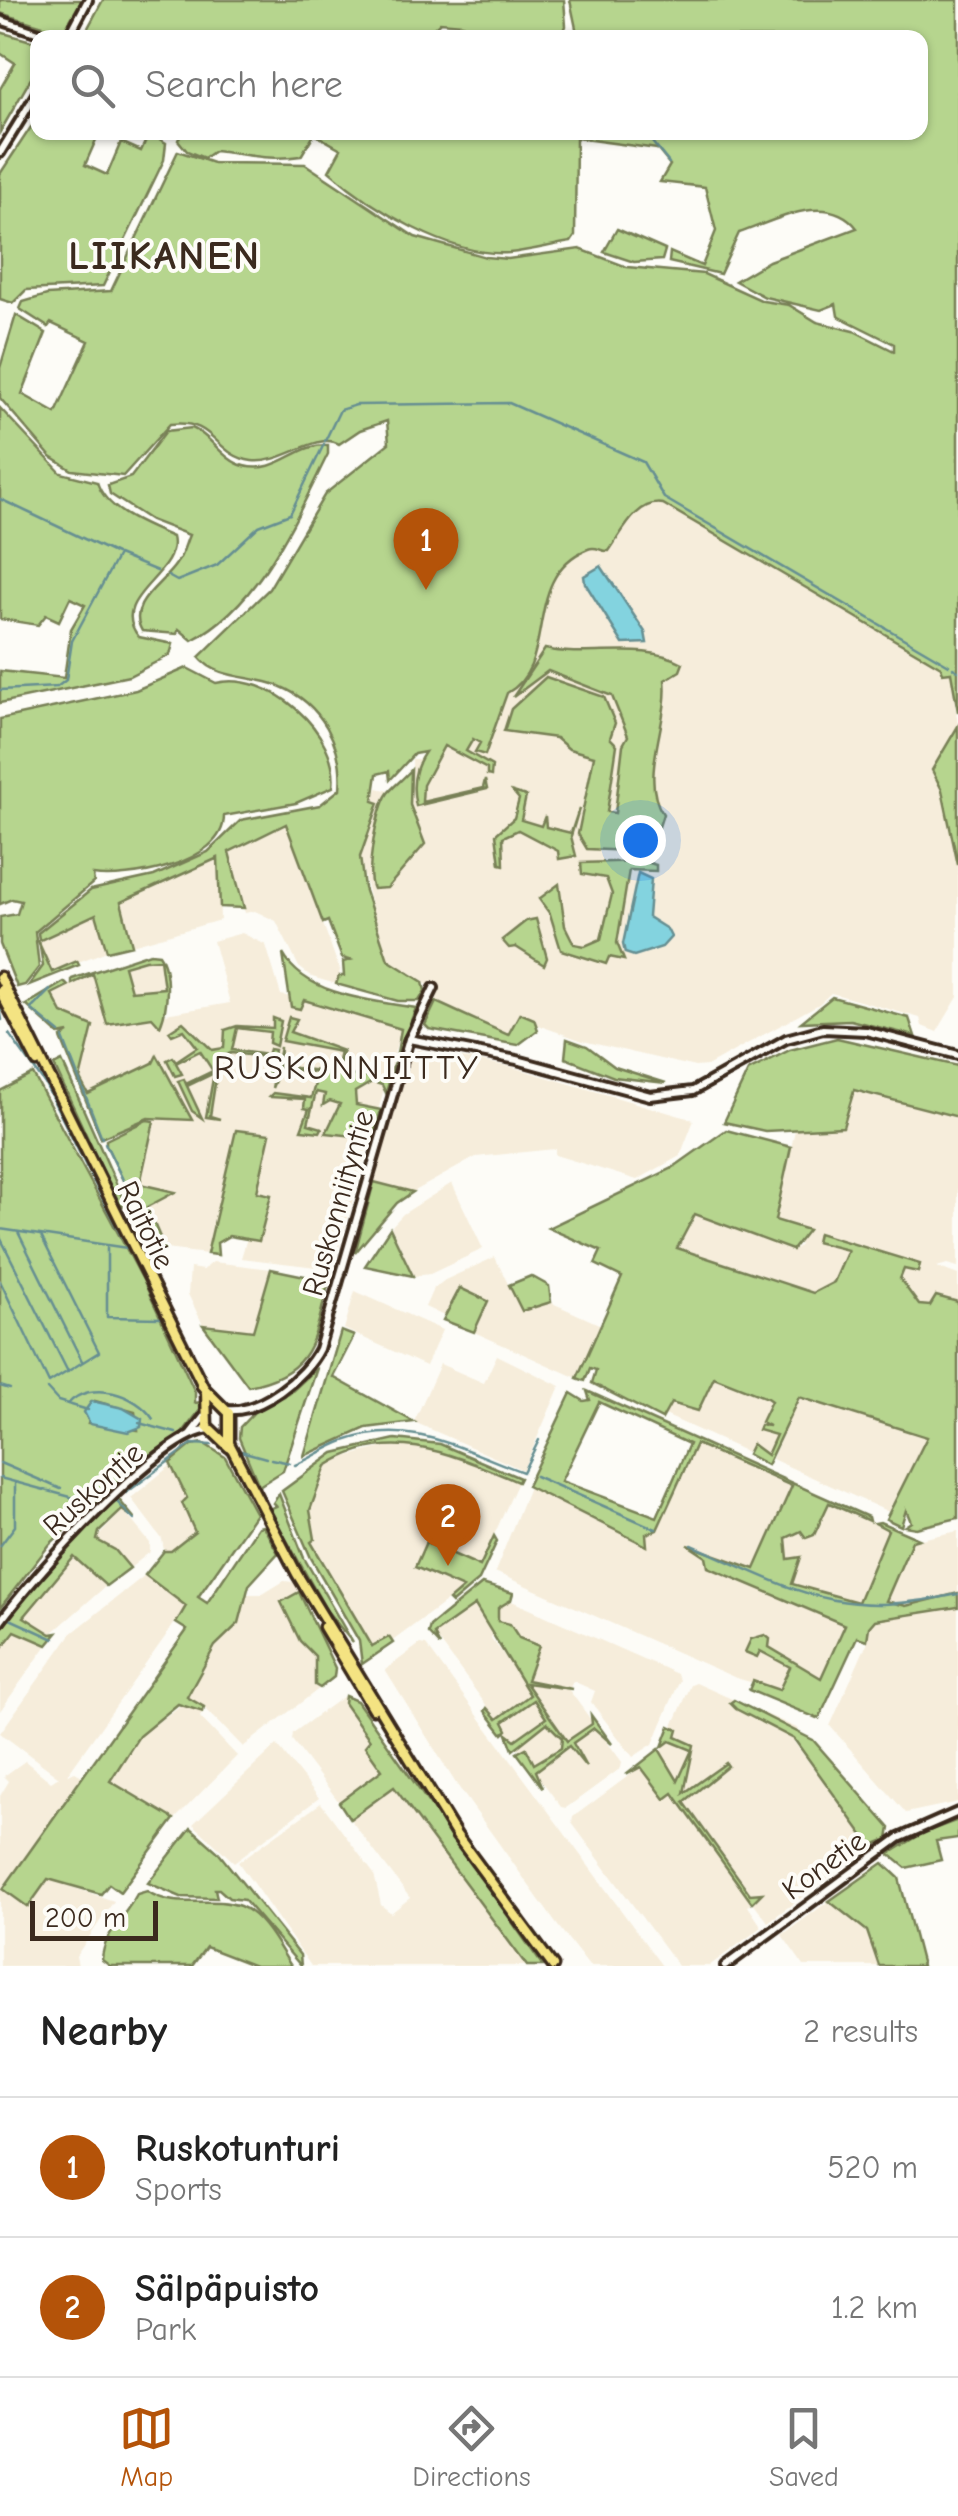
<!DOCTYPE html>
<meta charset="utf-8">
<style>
:root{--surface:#fff;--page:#f6f6f6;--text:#222;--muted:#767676;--line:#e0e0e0;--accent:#b45309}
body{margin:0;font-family:"Comic Neue",sans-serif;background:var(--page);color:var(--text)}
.scale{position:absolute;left:30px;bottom:25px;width:128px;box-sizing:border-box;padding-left:10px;border:5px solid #3b2a1e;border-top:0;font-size:28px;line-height:35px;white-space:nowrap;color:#3b2a1e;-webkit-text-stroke:8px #fdfcf7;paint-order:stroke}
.you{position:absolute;left:640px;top:840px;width:35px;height:35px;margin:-25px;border:8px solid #fff;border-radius:50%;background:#1a73e8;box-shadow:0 0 0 15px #1a73e833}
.badge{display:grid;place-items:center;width:65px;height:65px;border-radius:50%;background:var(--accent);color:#fff;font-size:32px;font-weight:700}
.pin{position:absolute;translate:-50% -82px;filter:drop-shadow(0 2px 5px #0008)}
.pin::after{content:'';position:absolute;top:52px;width:35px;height:30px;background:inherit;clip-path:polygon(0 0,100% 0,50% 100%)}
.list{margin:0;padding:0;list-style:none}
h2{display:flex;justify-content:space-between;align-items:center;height:130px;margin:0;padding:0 40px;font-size:42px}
h2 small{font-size:32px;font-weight:400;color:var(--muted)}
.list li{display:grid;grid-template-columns:65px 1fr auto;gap:30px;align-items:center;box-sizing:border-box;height:140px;padding:0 40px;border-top:2px solid var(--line)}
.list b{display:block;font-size:38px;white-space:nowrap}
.list p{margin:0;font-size:32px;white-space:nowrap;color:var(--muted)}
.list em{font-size:32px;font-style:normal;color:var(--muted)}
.icon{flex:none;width:55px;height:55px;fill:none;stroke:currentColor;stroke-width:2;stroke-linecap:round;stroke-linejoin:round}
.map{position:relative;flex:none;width:958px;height:1966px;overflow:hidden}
.search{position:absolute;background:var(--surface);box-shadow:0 2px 8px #0004;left:30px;right:30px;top:30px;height:110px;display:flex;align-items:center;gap:25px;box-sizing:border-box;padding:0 35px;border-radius:20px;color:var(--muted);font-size:38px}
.sheet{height:410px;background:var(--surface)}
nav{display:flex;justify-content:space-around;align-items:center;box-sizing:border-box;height:140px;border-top:2px solid var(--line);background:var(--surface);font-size:28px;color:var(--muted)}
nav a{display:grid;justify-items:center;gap:5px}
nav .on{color:var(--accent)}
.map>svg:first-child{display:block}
.built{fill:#f6eddb}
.green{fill:#b6d58e;stroke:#788056;stroke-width:2.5;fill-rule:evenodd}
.water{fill:#83d3df;stroke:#668f92;stroke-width:2.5}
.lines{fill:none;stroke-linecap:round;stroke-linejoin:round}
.stream{stroke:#668f92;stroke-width:2.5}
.secondary-casing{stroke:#3b2a1e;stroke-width:14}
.primary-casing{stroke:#3b2a1e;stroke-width:15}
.secondary{stroke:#fdfcf7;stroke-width:6}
.primary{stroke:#f4e382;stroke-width:8}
.labels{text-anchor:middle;stroke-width:8;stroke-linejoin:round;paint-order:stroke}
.street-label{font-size:30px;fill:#3b2a1e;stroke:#fdfcf7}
.quarter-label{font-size:35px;letter-spacing:2.5px;fill:#3b2a1e;stroke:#fdfcf7}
.district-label{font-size:40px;font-weight:bold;letter-spacing:2.5px;fill:#3b2a1e;stroke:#fdfcf7}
</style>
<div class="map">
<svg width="958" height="1966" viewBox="0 0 958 1966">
<rect width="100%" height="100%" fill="#fdfcf7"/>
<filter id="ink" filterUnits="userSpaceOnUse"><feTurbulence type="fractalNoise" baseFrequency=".01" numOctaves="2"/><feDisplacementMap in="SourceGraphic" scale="20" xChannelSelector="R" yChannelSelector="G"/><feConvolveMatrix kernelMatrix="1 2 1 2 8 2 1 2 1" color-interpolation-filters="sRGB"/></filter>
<g filter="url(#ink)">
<g class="built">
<path d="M659,480L951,672L958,726L932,770L942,790L958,865V997L937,1032L922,1026L920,1018L831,993L819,1004L707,1066L695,1067L583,1041L518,1018L509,1035L487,1028L436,1002L439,992L388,960L380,945L360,857L379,804L373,801L377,788L391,791L412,767V759H419L434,743L481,726L522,677L552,575Z"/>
<path d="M287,824L340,971L336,984L312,977L299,967L276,921L255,911L245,913L228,852Z"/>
<path d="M218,858L220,920L132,945L120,902Z"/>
<path d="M97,914L107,951L52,972L38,942Z"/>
<path d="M242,933L266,945L281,995L291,997L290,1004L303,1000L401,1029L333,1269L241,1258L247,1238L258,1241L270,1195L257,1193L269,1134L236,1130L207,1254L165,1249L140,1184L156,1118L88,1094L80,1079L92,1026L62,1014L52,993L93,974L107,1024L230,1003L213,941Z"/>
<path d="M145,959H160L164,988L131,991L123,965Z"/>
<path d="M418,1050L512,1067L694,1120L680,1156L637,1180L555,1155V1149L476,1157L413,1192L374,1182L411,1054Z"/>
<path d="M853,1089L958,1117V1267L947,1264L937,1267L958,1275V1302L937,1296L930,1306L919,1305L903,1287L899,1279L904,1268L848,1249L834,1282L813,1293L676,1248L695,1214L789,1249L797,1248L800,1245L775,1220L795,1130L842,1127Z"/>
<path d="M452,1183L483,1249L430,1274L414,1276L391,1227L403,1214Z"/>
<path d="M495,1257L521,1311L550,1302L601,1325L577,1378L474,1332L488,1302L460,1289L448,1318L425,1307L433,1289L445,1280Z"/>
<path d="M213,1262L271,1269L253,1332L203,1325L188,1294L190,1268L203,1270Z"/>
<path d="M355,1291L442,1330L426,1366L344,1329Z"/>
<path d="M497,1355L560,1386L523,1470L414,1422L440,1364L484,1383Z"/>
<path d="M714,1377L771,1400L767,1429L776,1434L767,1455L750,1446L747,1452L665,1415L671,1403L698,1411Z"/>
<path d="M799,1397L927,1436L891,1513L772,1459Z"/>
<path d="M696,1443L792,1486L755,1569L706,1558L707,1564L845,1625L821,1679L790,1666L779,1690L736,1678L495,1572L529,1487L646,1539V1534L657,1530Z"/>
<path d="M396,1444L449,1453L518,1482L480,1566L427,1542L464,1588L375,1654L287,1497L337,1459Z"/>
<path d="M170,1466L187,1498L182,1503L195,1531L171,1551H164L162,1539L131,1498Z"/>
<path d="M828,1503L888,1529L858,1602L792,1584L800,1557L788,1560L786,1538L801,1530L804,1536Z"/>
<path d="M123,1510L150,1543V1552L130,1568L115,1550L96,1539Z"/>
<path d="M958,1531V1593L906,1606L885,1601L912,1541Z"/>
<path d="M74,1556L106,1586L51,1634L24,1617Z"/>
<path d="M145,1575L187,1606L66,1776L75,1772L82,1776L3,1889L28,1907L48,1879L114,1901L76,1956L78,1966H0V1796L9,1781L4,1776L25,1761L51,1782L59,1777L0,1733L71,1634Z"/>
<path d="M284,1581L293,1582L299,1592L295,1598L281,1600L296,1633L315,1656V1685L320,1688L243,1747L204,1707L187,1697L189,1687L215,1646L239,1623L246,1594H263Z"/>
<path d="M507,1599L677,1674L680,1680L653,1744L633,1757L591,1702L595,1691L573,1681L569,1690L622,1762L621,1768L566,1808L561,1807L434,1634L475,1605L494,1631L491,1638L523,1680L526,1642L498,1621V1608Z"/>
<path d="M958,1607V1802L906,1813L830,1726L868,1641L869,1626L875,1620Z"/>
<path d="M14,1631L47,1645L0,1711V1650Z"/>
<path d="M420,1644L426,1645L662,1966H589L555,1922L455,1782L385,1670Z"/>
<path d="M696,1683L799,1729L794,1742L871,1846L768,1922L753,1902L748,1906L762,1927L709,1966H678L572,1823L573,1817L662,1751L691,1685Z"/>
<path d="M344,1696V1703L370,1741L365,1747L382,1770L339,1802L292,1740L293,1733Z"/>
<path d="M184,1703L203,1712L200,1717L237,1756L175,1819L110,1781L139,1736Z"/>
<path d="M277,1745L319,1798L234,1862L193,1824Z"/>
<path d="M394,1787L456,1866L527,1966H311L238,1862L321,1803L374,1874L381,1905L391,1913L410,1898L350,1819Z"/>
<path d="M829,1901L867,1931L879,1966H804L782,1935Z"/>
</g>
<g class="green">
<path d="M0,0H82L63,32L0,13Z"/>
<path d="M103,0H564L566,26L561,38L481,37L462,24L440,22L424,38L83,37Z"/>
<path d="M570,0H958V712L951,672L943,673L941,667L663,504C637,499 622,533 609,551C600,552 597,545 588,549C520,576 559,665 507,693L485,755L475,752L480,743L473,739L466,751L492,766L491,776L487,775V769L444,746L423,785L422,802L483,788L485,780L487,789L416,806C411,786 414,768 425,752L414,754L390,780L389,771L377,774L373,801L379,803L360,857L364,888L388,960L423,982L425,991L419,1001H398L336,984L339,976H344L343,962L350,960L342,958L328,921L323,923L286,824L229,852L244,908L220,907L218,858L121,902L132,945L107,951L96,914L38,941L52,972L77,961L79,965L29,985L43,966L38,933L91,890L154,876L208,852L241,820L320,805L340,789C344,745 321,703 279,686C253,675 217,680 199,657L269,589L325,494L389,443L387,421L360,430L339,444C317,431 283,465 252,461C215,456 215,418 170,424L123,476L72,470L51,457L0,398V368L16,315L46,333L22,394L56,413L89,341L51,323L48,327L20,309L23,302L47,295L111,291L178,151L213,163L305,164L415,237L486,257L508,259L580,249L627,267L704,274L763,301L789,305L817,322L854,331L894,351V344L838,316L836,304L821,310L765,297L735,281L769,261L857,228C828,190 775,221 739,233L720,274L669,262L670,252L702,266L716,231L705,187L660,182L670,165L657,149L576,138L575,236L571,242C551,245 530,251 509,253C450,257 372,209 329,171L341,149L314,134L301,156C270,161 245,154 214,151L204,158L187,151L178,140L182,132H920V38L569,37L577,33Z"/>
<path d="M0,32L38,43L37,68L0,132V89L15,63L0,53Z"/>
<path d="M37,118L38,132L99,133L85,165L107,175L121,142L141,151L149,133L166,143L164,160L103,286L26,290L13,303L0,299V174Z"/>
<path d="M617,229L665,250L662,260L634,262L604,252Z"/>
<path d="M0,408L61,473L97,482C106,511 145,525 172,537C182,575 106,597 139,637L173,644L170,655L129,676L0,703V671L64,678L71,629L85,605L70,598L59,621L46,615L38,625L0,619Z"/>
<path d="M192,428C212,436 222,460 244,466C278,475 297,443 328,445V454C296,518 259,606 192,640L179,629L177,634L142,631C126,604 162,585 176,564C183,556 185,544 189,535L150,520L110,494L108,485L131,477L166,431Z"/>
<path d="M545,649C590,659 642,641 683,663L680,671L665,680C670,720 638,778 663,814L651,852L587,849L578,834L594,756L569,749L556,738L504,731L511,709L546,677L604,697L615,723L610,738L617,745L607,812L615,813L623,745L628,736L612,696L548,671L513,697Z"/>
<path d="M187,668L216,683C269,670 340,732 333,787L296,803L224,816C224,865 125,880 93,875L94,882L35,932L39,967L25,985L17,987L0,944V917L17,914L21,901L12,899L0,904V719L136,690Z"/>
<path d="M958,726V865L942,790L932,770Z"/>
<path d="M411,770L410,805L425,844L387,888L373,889C365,873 377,808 388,793C394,786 404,778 411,770Z"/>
<path d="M513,792L526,796L521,820L541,826L545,816L546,827L571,833L579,809L571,836L576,856L559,859L558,851L518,830L503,837L504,865L500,864L496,834L514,818L519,799Z"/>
<path d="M643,861L656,865V871L629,870L617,943L624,960L609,957L606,964L561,950L550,914L539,899L559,884L565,926L574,944L585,946L601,939L612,894L606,878L582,874L581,863Z"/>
<path d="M536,919L547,958L544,965L516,947L509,948L502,940L526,921Z"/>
<path d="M150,953L159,954C171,971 168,1008 160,1026L152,1017L107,1024L93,974L72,984V979ZM145,960L160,959L164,988L131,991L124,966Z"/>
<path d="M283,954C306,996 374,1001 416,1008L396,1059L401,1029L304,1000L300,1009L291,1007Z"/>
<path d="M64,982L68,986L52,994L62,1013L93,1026L80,1079L88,1094L153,1063L157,1055L192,1120L148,1118L101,1138L61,1038L69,1033L59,1035L26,1005Z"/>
<path d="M832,997L909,1018L915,1036L850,1020L801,1022Z"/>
<path d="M436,1002L508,1035L520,1013L534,1019L538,1030L518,1045L429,1029L425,1025Z"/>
<path d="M289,1017L297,1019L290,1032L343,1051L337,1074L387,1079L394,1063L386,1093L382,1085L372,1082L355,1092L356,1105L381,1110L373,1138L326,1133L340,1104L330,1101L323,1105L325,1094L316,1092L308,1124L322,1128L320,1132L301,1130L309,1109L304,1108L305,1099L269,1097L273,1093L311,1098L318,1073L280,1068L272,1088L280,1047L279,1066L335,1073L331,1070H336L340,1052L282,1041Z"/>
<path d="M273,1018L281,1021L276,1046L269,1043L270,1032L237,1028L232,1050L267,1055L269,1049L274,1050L269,1075L264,1074L265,1057L231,1053L219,1058L210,1116L220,1119L206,1117L214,1073L187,1086L202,1118L192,1111L178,1081L184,1079L186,1084L213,1071L200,1051L176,1063L182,1074L175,1076L167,1060L173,1057L176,1061L197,1047L184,1030L172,1035L169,1031L183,1022L212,1050L224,1048L225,1030L237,1026L273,1028Z"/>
<path d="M837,1038L958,1066V1117L854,1090L843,1127L765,1131L724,1122L748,1071L790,1050Z"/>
<path d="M567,1039L587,1046L615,1067L666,1083L614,1077L565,1058Z"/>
<path d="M62,1061L124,1201V1206H119L54,1065Z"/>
<path d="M33,1074L143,1280L195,1392V1403L207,1401L180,1436L116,1483L50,1544L0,1608V1091ZM95,1401L135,1412L138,1430L88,1423Z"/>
<path d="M147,1120L154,1121L140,1184L175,1192L147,1207L165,1249L155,1247L106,1145V1140Z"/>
<path d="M236,1130L270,1134L257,1192L271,1195L259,1241L229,1236L217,1243L218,1255L207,1254Z"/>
<path d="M726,1130L791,1147L775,1220L808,1230L792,1250L695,1214L677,1248L813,1293L834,1282L848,1250L816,1242L818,1233L920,1264L918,1272L904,1269L900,1279L919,1305L930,1306L936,1296L958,1302V1518L916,1528L905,1526L911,1522L906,1510L901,1526L886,1519L927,1437L799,1397L767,1465L747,1454L752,1444L767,1455L776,1435L758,1430L760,1425L769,1426L761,1422L771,1401L767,1398L714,1377L698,1411L671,1403L662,1419L592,1383L596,1370L590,1368L585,1381L577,1378L622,1277L595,1264L601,1251L548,1228L671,1169Z"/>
<path d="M374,1182L413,1192L397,1203L355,1253Z"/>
<path d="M390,1228L413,1276L365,1266Z"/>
<path d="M271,1269L329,1281C314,1338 314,1374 248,1386L203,1325L253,1331Z"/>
<path d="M531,1276L549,1286L551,1302L522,1311L509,1285Z"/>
<path d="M460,1288L488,1301L474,1332L443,1320Z"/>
<path d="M341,1331L354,1336L333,1377L414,1422L366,1428L304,1456Z"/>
<path d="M317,1368L283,1471L259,1486L239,1438L240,1427L258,1408L289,1394Z"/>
<path d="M587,1391L868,1517L869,1521L829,1503L814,1535L806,1538L801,1531L786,1538L788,1559L801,1557L792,1584L858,1602L888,1530L875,1523L880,1522L919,1539L912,1541L886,1601L906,1606L958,1593V1607L875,1620L869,1627L867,1640L857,1637L819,1719L749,1690L753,1681L779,1690L790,1667L760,1651L757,1657L745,1652L751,1639L765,1635L770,1639L769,1647L821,1678L845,1625L708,1567L706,1557L688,1545L755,1569L792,1486L696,1444L657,1530L646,1534L647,1546L527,1486L571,1393L584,1401L590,1400ZM599,1402L689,1444L657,1517L561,1481Z"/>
<path d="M395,1439L440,1444L520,1478L518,1482C454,1455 391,1424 326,1466L310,1510L315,1539L311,1542L372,1646L389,1637L393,1643L362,1664L359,1641L311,1558L282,1491L334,1453Z"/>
<path d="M203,1443L225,1457L256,1514L198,1597L207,1603L258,1527L263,1526L278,1553L249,1585L239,1623L215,1646L187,1697L204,1707L203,1712L178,1704L139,1736L110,1781L174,1819L120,1892L109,1884L101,1894L48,1879L28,1907L3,1889L187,1630L176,1623L186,1606L145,1575L164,1551H171L195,1532L182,1503L187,1498L170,1463L192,1445Z"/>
<path d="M279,1494L304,1558L353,1643L327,1611L269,1509L276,1506L273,1503Z"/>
<path d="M112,1500L120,1501L135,1519L122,1510L99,1532L97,1540L115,1550L130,1568L106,1586L74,1557L24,1617L51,1634L57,1633L47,1645L15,1631L0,1650V1626L35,1580Z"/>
<path d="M494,1536L497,1541L479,1580L452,1603L449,1600L463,1588L415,1567L426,1542L480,1566Z"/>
<path d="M482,1584L513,1593L511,1600L498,1608V1621L510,1624L519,1638L539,1646L527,1680L572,1689L526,1683L567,1741L592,1724L591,1715L612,1744L594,1728L573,1743L586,1767L569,1746L536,1771L543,1788L517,1753L526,1748L534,1764L561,1748L562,1738L547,1723L513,1750L507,1734L515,1740L546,1718L534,1700L503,1722L507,1730L503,1734L485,1711L487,1708L497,1719L530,1695L475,1605L434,1634L440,1646L428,1633L430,1626Z"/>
<path d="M299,1592L335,1668L334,1677L320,1688L315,1685V1656L300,1641L281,1602Z"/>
<path d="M345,1696L357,1701L543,1966H527L394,1787L350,1819L339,1802L382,1770L365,1746L370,1740L344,1703Z"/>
<path d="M734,1700L813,1740L890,1828L888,1839L871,1846L794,1739L736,1709L730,1703Z"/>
<path d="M670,1726L678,1730L676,1737L694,1745L684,1793L726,1763L728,1766L684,1802L750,1894L762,1893L752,1903L673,1793L665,1799L641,1767L626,1775L659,1749L678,1781L692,1750L670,1741L662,1747Z"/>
<path d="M958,1820V1838L936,1841L941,1860L906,1868L889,1854L923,1833Z"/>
<path d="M191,1828L217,1851L300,1955L301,1966L244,1900L229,1898L219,1889H215L217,1898L181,1897L148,1883Z"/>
<path d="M883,1863L899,1878L922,1966H879L867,1931L829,1901Z"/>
<path d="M147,1891C176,1911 210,1895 240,1906C263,1915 278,1946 291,1966H255L206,1947L192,1966H110L102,1960C103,1934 124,1918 137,1894Z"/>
</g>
<g class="water">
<path d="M601,566L645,632L647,643L623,644L585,583L584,576Z"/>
<path d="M638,873L651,879L648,917L667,929L671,937L662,947L634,956L625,953L623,944Z"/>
<path d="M92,1401L123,1408L142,1419L141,1427L128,1432L90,1424L84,1412Z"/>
</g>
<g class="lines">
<g class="stream">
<path d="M644,132L669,163"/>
<path d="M325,441L340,410L356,405L509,403L643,462L664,498L949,665"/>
<path d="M0,499L116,554"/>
<path d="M168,576L177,581L217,565L259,526L290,514L324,444"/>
<path d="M953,668L958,671"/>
<path d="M0,690L57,687L66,680L72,641L118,555L157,571"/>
<path d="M50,990L31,1009L60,1033"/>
<path d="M0,1008L2,1020"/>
<path d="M9,1034L45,1084L122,1238"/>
<path d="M63,1038L102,1138"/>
<path d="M105,1143L156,1247"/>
<path d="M0,1229L127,1248"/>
<path d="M18,1232L82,1361"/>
<path d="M0,1237L68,1372"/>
<path d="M137,1244L149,1246"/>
<path d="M107,1248V1317L161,1318"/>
<path d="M0,1281L49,1383L99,1352L41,1236"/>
<path d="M0,1386L10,1389"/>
<path d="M47,1389L58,1401L88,1410"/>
<path d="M68,1404C90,1379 137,1394 153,1419"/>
<path d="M139,1423L176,1433"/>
<path d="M241,1451L266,1458"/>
<path d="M271,1459L290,1463"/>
<path d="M0,1463L61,1489"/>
<path d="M295,1465C312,1458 327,1447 344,1441C412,1417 461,1450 523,1472L539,1440"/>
<path d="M535,1476L656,1529"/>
<path d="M0,1478L93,1503"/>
<path d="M126,1493L192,1444L212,1445"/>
<path d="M118,1503L134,1520"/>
<path d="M106,1508L118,1501"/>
<path d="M692,1545C799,1592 838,1620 958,1594"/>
<path d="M0,1546L15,1526V1484"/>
<path d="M10,1619L54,1639"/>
<path d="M0,1630L29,1591"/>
</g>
<g class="secondary-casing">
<g id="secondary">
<path d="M0,20L54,38"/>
<path d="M68,38L88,0"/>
<path d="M0,153L38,91"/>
<path d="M409,1039L517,1060L650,1096L693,1091L786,1039L823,1029L866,1031L958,1055"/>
<path d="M226,1410C260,1414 305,1377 319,1349L409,1039L434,988"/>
<path d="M191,1433L206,1414"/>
<path d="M0,1622C32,1578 159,1434 210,1429"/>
<path d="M725,1966L899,1838L958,1812"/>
</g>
</g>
<g class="primary-casing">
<g id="primary">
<path d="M0,977L206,1392L207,1426L229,1447"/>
<path d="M0,991L37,1062"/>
<path d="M202,1386L229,1413V1443L297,1574L457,1836L553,1966"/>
<path d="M324,1627L373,1709"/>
</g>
</g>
<use href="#secondary" class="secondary"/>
<use href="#primary" class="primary"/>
</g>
</g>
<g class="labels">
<g class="street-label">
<text transform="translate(338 1203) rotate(-74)" y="10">Ruskonniityntie</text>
<text transform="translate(146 1225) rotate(64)" y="10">Raitotie</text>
<text transform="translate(93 1489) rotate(-42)" y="10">Ruskontie</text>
<text transform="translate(824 1865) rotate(-36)" y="10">Konetie</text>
</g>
<g class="quarter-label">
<text x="347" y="1079">RUSKONNIITTY</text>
</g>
<g class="district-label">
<text x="165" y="269">LIIKANEN</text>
</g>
</g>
</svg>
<div class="scale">200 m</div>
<div class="you"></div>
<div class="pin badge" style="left:426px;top:590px">1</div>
<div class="pin badge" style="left:448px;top:1566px">2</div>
<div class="search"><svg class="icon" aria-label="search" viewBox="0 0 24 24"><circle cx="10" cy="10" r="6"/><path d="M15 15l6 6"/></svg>Search here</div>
</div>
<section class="sheet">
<h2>Nearby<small>2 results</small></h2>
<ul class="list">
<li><span class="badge">1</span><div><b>Ruskotunturi</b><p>Sports</p></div><em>520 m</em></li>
<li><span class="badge">2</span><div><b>Sälpäpuisto</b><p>Park</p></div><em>1.2 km</em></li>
</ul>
</section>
<nav>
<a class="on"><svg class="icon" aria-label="map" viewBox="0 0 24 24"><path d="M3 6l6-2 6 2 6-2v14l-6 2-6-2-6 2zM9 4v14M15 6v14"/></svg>Map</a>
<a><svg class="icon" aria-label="directions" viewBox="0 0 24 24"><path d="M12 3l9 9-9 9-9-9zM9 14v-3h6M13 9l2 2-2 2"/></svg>Directions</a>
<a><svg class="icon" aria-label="saved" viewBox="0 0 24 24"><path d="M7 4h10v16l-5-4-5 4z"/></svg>Saved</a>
</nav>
